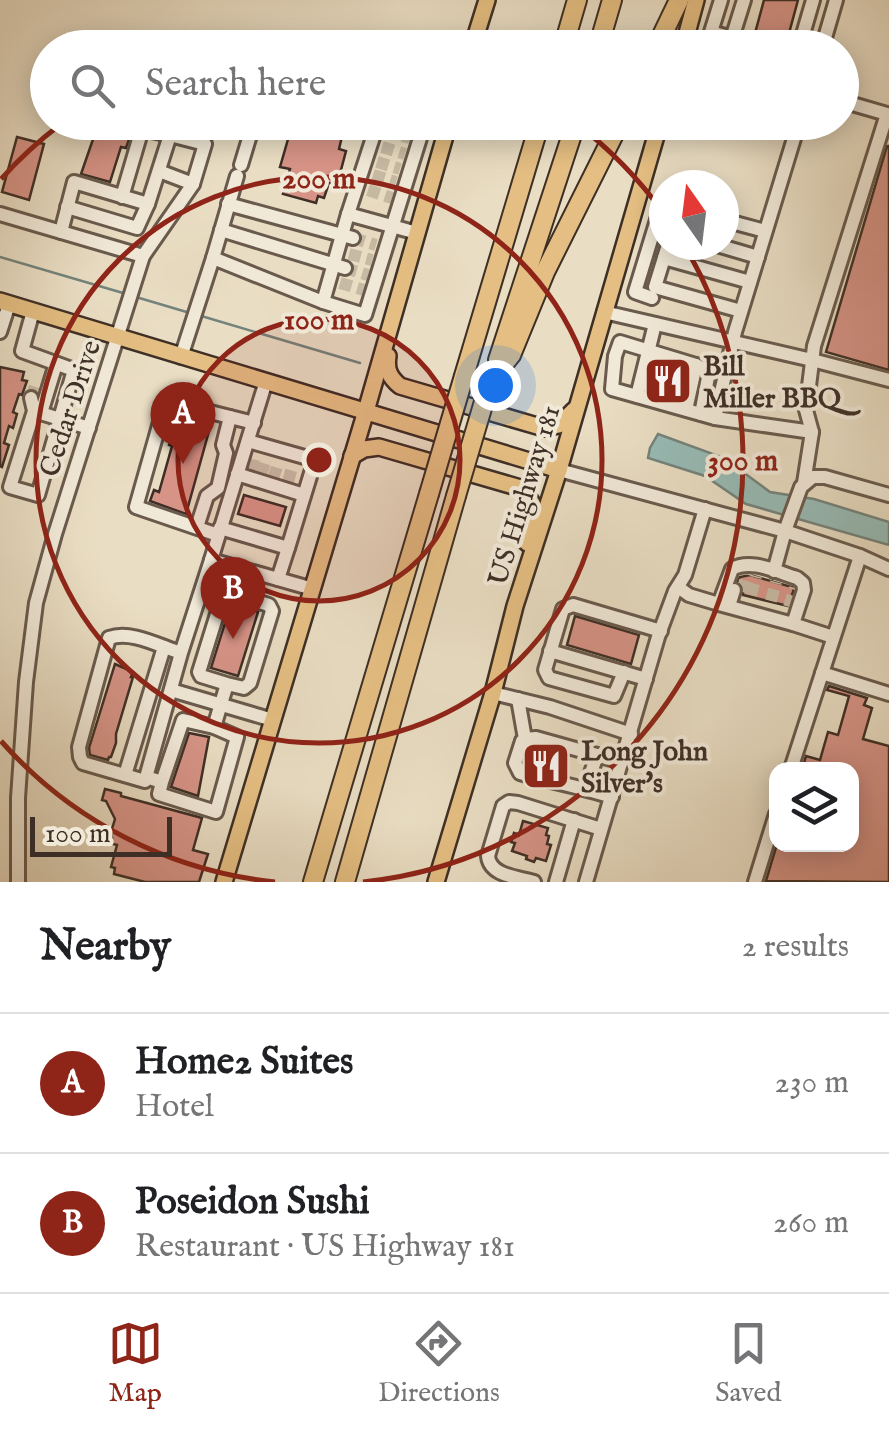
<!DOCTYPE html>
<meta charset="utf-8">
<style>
:root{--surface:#fff;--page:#f2f2f2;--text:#202124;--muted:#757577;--line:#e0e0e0;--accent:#8f2418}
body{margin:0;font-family:"IM FELL English",serif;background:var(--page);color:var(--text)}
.controls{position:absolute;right:30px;bottom:30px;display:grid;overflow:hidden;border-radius:20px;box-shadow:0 5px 25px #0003}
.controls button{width:90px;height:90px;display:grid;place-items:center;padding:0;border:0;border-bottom:2px solid var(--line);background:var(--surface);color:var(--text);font:50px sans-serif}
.compass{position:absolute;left:649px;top:170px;width:90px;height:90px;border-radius:50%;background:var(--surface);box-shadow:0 5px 25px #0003;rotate:346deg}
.scale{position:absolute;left:30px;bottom:25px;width:142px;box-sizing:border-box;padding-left:10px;border:5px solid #3e2f26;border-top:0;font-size:28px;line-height:35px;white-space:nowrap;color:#3e2f26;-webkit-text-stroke:8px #f1e9d8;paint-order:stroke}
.you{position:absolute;left:495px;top:385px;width:35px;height:35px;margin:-25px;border:8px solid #fff;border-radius:50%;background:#1a73e8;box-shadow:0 0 0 15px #1a73e833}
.badge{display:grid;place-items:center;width:65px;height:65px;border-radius:50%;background:var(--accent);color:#fff;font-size:32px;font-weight:700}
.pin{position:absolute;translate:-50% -82px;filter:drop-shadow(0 2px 5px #0008)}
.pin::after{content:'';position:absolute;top:52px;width:35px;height:30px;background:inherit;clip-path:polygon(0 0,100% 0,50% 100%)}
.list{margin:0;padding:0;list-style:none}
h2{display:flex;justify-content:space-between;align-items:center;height:130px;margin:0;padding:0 40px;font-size:42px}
h2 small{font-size:32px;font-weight:400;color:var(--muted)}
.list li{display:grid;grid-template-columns:65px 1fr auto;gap:30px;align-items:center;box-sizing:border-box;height:140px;padding:0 40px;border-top:2px solid var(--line)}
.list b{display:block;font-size:38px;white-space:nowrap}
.list p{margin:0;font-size:32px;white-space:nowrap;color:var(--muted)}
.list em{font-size:32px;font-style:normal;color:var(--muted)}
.icon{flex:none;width:55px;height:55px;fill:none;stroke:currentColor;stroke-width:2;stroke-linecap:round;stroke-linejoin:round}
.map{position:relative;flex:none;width:889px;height:882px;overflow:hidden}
.search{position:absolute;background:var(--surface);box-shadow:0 5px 25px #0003;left:30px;right:30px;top:30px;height:110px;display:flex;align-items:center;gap:25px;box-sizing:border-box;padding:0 35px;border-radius:55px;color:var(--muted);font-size:38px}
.sheet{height:410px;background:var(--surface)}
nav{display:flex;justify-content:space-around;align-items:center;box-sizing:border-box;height:140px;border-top:2px solid var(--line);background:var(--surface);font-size:28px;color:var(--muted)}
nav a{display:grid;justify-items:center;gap:5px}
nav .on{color:var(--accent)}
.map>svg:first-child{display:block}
.water{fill:#97bbb6;stroke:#73837c;stroke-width:2.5}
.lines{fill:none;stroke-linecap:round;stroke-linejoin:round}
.stream{stroke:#73837c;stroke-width:2.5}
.building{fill:#d69386;stroke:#3e2f26;stroke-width:2.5}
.minor-tunnel{stroke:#c7baa4;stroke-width:12;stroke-dasharray:12 6;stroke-linecap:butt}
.minor-casing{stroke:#695a4d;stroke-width:18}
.major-casing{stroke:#3e2f26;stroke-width:20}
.highway-casing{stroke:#3e2f26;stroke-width:22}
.minor{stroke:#f1e9d8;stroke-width:12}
.major{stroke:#e4be82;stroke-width:15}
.highway{stroke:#e4be82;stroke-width:18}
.highway-bridge-casing{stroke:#3e2f26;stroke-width:22;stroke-linecap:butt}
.highway-bridge{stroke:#e4be82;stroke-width:18}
.ring{fill:none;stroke:#8f2418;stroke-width:5}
.labels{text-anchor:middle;stroke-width:8;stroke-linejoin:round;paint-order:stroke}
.poi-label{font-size:28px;font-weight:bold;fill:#3e2f26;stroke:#f1e9d8;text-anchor:start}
.street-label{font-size:28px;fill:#3e2f26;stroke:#f1e9d8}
.centre{fill:#8f2418;stroke:#f1e9d8;stroke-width:5}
.ring-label{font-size:30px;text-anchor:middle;font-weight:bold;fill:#8f2418;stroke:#f1e9d8;stroke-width:8;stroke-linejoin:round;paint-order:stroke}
</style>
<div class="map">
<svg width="889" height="882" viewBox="0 0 889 882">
<rect width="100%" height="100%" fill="#e9ddc3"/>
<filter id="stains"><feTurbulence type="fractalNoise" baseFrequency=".002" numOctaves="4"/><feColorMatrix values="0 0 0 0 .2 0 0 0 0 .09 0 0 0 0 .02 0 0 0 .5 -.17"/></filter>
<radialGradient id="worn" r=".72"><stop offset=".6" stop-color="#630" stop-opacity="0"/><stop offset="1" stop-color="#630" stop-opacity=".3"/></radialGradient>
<path class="water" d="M658,434L724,458L770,492L814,499L889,522V545L746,504L705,476L648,458L650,448Z"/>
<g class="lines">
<g class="stream">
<path d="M0,257L123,293"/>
<path d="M136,297L190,313"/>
<path d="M198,315L360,363"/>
</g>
</g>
<g class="building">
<path d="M764,0H798L785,48H751Z"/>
<path d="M99,122H135L126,148L121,147L110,182L81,174Z"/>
<path d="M293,122H323L344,128L339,149L346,151L337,185L329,183L324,198L318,196L316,203L283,194L290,169L280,167Z"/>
<path d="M17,137L44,144L29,200L2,192Z"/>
<path d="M887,146H889V370L826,352Z"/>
<path d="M660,364L684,372L677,397L652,390Z"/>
<path d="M0,367L24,372L22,380L27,381L22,395L19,394L13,412L17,414L13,428L9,426L4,443L9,445L2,467L0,466Z"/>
<path d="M176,420L209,431L186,514L150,501L154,490L159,492L172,446L169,445Z"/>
<path d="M244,495L286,507L280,526L238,514Z"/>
<path d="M750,575L792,587L794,589L788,606L743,595V587L738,581L740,577Z"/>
<path d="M231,604L258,612L238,676L211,668Z"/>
<path d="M575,616L639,635L631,664L567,645Z"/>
<path d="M115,664L133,672L131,677H133L116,734V743L111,757H109L108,760L90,755L89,748Z"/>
<path d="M829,686L867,698L864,705L872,708L863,739L889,746V882L766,881L777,844H852V770H802L806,756L820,760L828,732L838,735L849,696L827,690Z"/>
<path d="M189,733L209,737L198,796L171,787Z"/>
<path d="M105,789L121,793V796L202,818L193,850L208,854L199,882H145L114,874L115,868L111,867L117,845L113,844L111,832L115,819L106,801L102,800Z"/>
<path d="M523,821L548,828L546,835L549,836L547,844L551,845L546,861L536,858L534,862L526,859L527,856L512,851L515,843L511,842L514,833L519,835Z"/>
</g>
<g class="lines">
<g class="minor-tunnel">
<path d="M385,131L410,138"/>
<path d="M382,147L405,154"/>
<path d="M377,162L400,169"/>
<path d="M373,175L396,182"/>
<path d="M368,190L392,198"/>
<path d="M353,238L376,245"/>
<path d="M349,254L372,260"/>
<path d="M345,268L368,275"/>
<path d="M340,283L364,290"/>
<path d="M31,398L36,383"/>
<path d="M251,471L255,455"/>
<path d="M261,475L266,459"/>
<path d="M273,479L278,463"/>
<path d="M288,482L292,467"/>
<path d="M742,592L747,573"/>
<path d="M751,595L756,576"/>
<path d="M771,601L776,582"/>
<path d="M789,607L795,588"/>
</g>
<g class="minor-casing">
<g id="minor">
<path d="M721,0L711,32L732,38"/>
<path d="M729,48L744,0"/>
<path d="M799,48L813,0"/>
<path d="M822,48L836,0"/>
<path d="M378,122L348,214L417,233"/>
<path d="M241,165L254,122"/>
<path d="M159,171L193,184"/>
<path d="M237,176L213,258L323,302"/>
<path d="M228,204L353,238"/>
<path d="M67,207L137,228L148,204"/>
<path d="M0,214L143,256"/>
<path d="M348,214L323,302L365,315L425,122"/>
<path d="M724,220L765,231"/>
<path d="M221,230L345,268"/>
<path d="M61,232L74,182L148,204L170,135L142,129L122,197"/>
<path d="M668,245L655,287L741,311"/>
<path d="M717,245L758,257"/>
<path d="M664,258L750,282"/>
<path d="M652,298L635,292L664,197"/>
<path d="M604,312L812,360L889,380"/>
<path d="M0,332L9,304"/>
<path d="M181,357L213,258"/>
<path d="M696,365L709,372L701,414"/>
<path d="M266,381L211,560L313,589"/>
<path d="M637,396L655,324"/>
<path d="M31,398L34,411L10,487L38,495L74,370L22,351L33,311"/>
<path d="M686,410L696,365L620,342L615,356L612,389L715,418L812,432"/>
<path d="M34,411L89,428"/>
<path d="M41,413L56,364"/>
<path d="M715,418L735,332L799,122"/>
<path d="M559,470L785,531L860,556L889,569"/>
<path d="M237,474L304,495"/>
<path d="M804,483L812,432L806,410L814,346L887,114L842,101"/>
<path d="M197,527L207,496L218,488L226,453L223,445L230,417"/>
<path d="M220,528L288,548L315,460L248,441"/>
<path d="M218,535L136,507L166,401L254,423"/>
<path d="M774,571L785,531L801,487L813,477H825L889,495"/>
<path d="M278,579L288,548"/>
<path d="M678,587L689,595L719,604L732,569C751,558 777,572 797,578L803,583L804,590L793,624L833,637"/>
<path d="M719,604L793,624"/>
<path d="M729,606L734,590"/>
<path d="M550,651L646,679"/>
<path d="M181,653C159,646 131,630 109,638L79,747L80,757L83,763L145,781L181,653L211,560"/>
<path d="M624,672L614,696L549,678L545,670L563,609L573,605L661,631"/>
<path d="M822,673L889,694"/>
<path d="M171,690L273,720"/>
<path d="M493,693L550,707L631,734"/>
<path d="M518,699L525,739L522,741L515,763L520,773C551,782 582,787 612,797"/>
<path d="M214,727L227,684L244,688L250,683L272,611L269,605L227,592L223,595L199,672L201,676L227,684"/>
<path d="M525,739L536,738L622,762"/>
<path d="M791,769L860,556"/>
<path d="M125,775L164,647"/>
<path d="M146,777L162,782L159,794L216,812L237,737L214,727L183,720L162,782"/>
<path d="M586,788L597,755"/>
<path d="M18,882V798L26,682L36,603L55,534L143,256L193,184L205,144L170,135"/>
<path d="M534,882C517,877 490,876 488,856L503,806L509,802L518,803L601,829"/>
<path d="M556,882L574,820"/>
<path d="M586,882L658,637L675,591L685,575L705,509"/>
<path d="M755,882L776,814"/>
</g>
</g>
<g class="major-casing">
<g id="major">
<path d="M472,48L487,0"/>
<path d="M683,48L696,0"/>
<path d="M0,301L559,470"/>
<path d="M388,356C386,369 389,377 400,386L544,428L559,425L574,410"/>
<path d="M352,456L364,449L379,447L517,487L525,492L532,503L527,543"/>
<path d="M224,882L366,411L449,122"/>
<path d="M436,882L493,693L515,606L559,470L660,122"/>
</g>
</g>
<g class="highway-casing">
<g id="highway">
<path d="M563,48L577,0"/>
<path d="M598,48L612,0"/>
<path d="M656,48L679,0"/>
<path d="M498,360L576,122"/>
<path d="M464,376L540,122"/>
<path d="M491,380L511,355L545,272L620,122"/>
<path d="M313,882L429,494"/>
<path d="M345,882L456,496"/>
</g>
</g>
<use href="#minor" class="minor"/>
<use href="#major" class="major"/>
<use href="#highway" class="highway"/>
<g class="highway-bridge-casing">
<g id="highway-bridge">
<path d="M429,494L464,376"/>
<path d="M456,496L488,388"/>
</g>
</g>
<use href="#highway-bridge" class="highway-bridge"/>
</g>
<circle cx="319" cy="460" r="141" fill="#8f2418" fill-opacity=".12"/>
<g class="ring">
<circle cx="319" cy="460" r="141"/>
<circle cx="319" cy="460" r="283"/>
<path d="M275 882A424 424 0 0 1 1 741M1 179A424 424 0 0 1 61 124M224 47A424 424 0 0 1 414 47M577 124A424 424 0 0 1 662 211M686 248A424 424 0 0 1 363 882"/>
</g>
<defs>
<g id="restaurant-square" transform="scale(2.5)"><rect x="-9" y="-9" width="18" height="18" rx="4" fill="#8f2418" stroke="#f1e9d8"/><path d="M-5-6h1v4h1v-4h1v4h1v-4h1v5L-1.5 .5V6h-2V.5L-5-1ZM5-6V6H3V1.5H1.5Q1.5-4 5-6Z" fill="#fff"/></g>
</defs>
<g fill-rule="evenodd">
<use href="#restaurant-square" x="668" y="381"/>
<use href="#restaurant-square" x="546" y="766"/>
</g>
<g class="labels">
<g class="poi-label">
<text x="703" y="375">Bill<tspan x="703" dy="32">Miller BBQ</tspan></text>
<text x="581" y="760">Long John<tspan x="581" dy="32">Silver's</tspan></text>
</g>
<g class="street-label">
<text transform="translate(69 408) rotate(-72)" y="10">Cedar Drive</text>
<text transform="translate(523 495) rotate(-73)" y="10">US Highway 181</text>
</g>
</g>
<circle cx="319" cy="460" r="15" class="centre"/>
<g class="ring-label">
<text x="319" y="188">200 m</text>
<text x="319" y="329">100 m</text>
<text x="743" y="470">300 m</text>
</g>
<rect width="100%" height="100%" filter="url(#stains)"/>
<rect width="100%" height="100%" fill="url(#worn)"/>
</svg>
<div class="controls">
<button><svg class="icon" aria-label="layers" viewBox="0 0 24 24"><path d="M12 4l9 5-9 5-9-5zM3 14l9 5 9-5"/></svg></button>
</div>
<svg class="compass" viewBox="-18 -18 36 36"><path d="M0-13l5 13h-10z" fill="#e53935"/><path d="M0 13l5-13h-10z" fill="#757577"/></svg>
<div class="scale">100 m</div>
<div class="you"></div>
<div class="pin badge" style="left:183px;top:464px">A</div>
<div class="pin badge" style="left:233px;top:639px">B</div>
<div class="search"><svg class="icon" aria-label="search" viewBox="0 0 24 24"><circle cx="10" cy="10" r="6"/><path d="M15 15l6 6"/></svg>Search here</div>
</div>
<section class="sheet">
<h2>Nearby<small>2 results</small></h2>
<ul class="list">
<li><span class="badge">A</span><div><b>Home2 Suites</b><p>Hotel</p></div><em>230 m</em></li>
<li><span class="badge">B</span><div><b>Poseidon Sushi</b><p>Restaurant · US Highway 181</p></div><em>260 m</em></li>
</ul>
</section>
<nav>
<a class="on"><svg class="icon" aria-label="map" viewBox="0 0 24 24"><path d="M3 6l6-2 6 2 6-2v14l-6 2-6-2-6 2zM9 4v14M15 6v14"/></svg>Map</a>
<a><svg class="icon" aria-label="directions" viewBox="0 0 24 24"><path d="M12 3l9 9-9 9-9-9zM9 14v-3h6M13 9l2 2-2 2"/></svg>Directions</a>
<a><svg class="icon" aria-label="saved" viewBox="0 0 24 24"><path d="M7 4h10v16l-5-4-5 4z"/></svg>Saved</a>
</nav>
